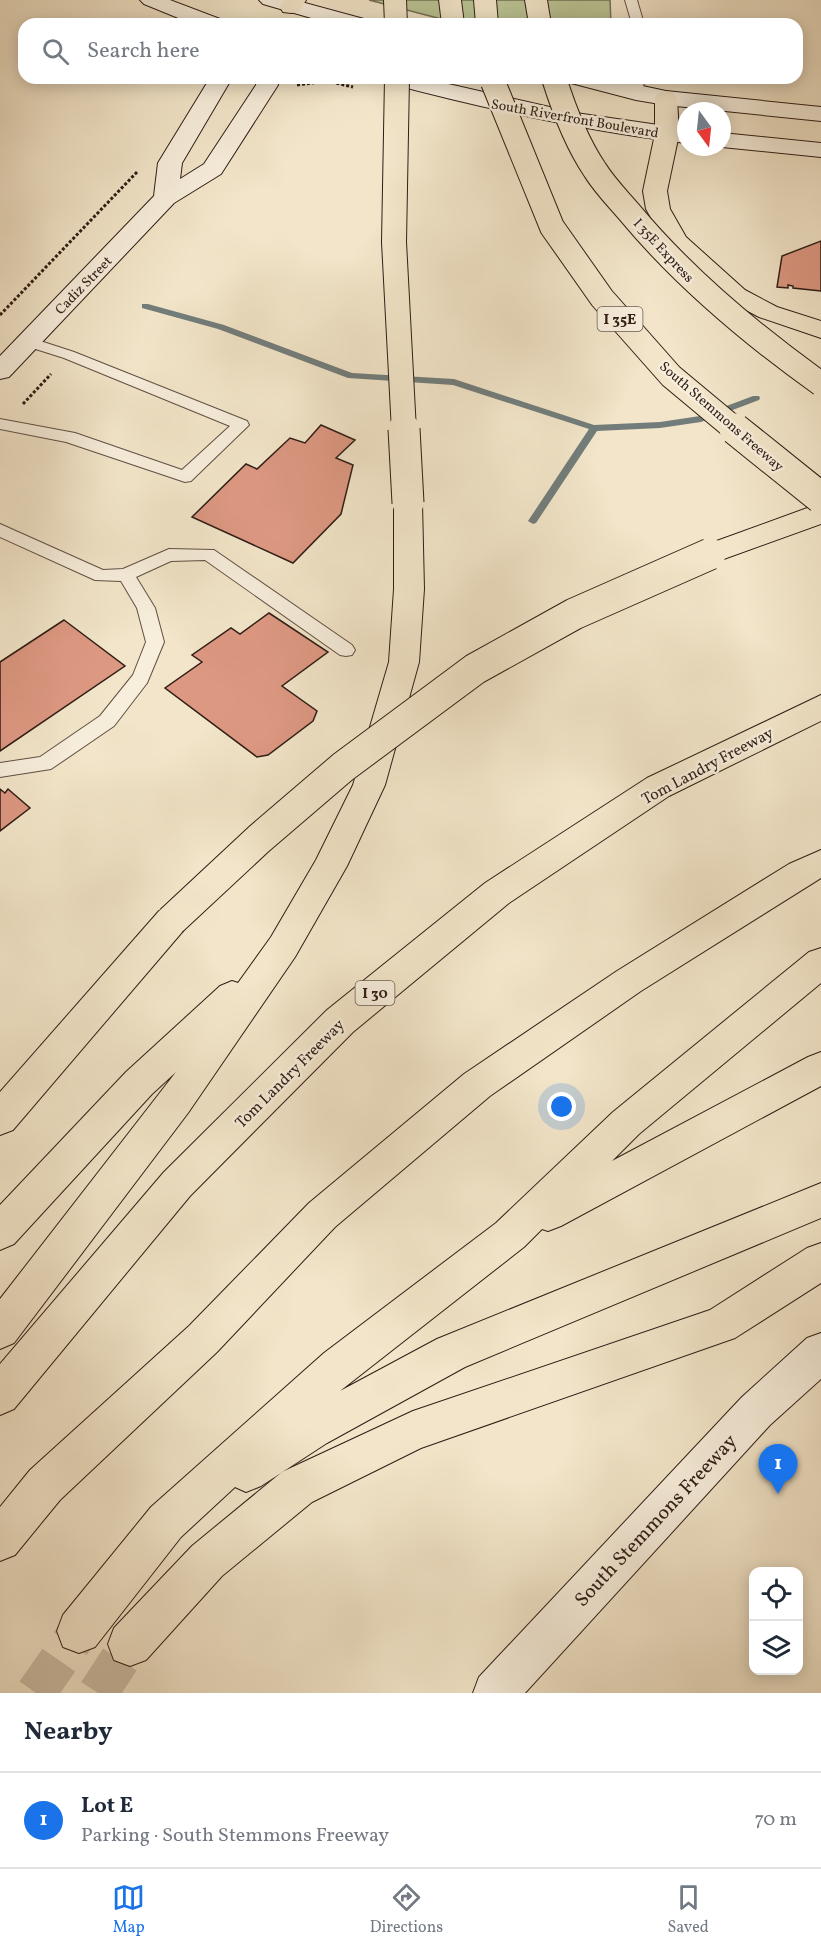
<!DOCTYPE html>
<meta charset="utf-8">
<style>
:root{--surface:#fff;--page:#f6f6f7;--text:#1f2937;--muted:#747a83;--line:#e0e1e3;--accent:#1a73e8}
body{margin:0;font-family:Vollkorn,serif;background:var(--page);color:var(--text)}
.controls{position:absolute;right:18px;bottom:18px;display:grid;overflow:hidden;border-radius:12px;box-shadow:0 3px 15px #0003}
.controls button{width:54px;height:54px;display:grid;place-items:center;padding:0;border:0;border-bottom:2px solid var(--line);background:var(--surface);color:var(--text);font:30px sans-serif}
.compass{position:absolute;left:677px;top:102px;width:54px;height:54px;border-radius:50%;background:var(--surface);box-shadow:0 3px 15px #0003;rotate:165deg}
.you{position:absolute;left:562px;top:1107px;width:21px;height:21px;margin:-15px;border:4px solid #fff;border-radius:50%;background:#1a73e8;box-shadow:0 0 0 9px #1a73e833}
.badge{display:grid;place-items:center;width:39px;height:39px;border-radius:50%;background:var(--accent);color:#fff;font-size:20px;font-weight:700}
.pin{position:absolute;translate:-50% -50px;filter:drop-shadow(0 2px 3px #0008)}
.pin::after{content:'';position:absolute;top:32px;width:21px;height:18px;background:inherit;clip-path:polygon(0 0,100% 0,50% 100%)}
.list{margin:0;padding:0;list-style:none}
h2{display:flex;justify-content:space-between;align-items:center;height:78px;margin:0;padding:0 24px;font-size:26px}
h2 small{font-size:20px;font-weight:400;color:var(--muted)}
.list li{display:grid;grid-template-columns:39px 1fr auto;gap:18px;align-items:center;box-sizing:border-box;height:96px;padding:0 24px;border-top:2px solid var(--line)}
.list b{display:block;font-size:22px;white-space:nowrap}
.list p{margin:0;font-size:20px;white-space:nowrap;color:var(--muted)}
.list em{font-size:20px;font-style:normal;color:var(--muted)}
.icon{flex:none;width:33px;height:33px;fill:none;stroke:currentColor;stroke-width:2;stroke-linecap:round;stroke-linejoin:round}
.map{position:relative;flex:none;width:821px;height:1693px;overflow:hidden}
.search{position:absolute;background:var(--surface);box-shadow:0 3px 15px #0003;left:18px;right:18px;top:18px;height:66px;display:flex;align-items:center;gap:15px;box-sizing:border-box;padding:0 21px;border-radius:18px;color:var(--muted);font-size:22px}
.sheet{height:174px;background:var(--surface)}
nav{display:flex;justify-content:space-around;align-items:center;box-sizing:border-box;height:84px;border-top:2px solid var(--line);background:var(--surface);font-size:16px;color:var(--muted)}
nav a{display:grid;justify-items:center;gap:3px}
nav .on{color:var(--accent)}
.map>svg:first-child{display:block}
.green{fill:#bac596;stroke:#747156;stroke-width:1.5}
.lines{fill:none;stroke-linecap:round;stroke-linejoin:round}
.stream{fill:#727d7b;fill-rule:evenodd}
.building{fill:#dd9882;stroke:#2f1d16;stroke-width:1.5}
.highway-tunnel{stroke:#cbbda5;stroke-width:40;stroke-dasharray:40 20;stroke-linecap:butt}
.lane-casing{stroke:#604f43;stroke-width:2}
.secondary-casing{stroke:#2f1d16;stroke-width:2}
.highway-casing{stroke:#2f1d16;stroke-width:2}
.path{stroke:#2f1d16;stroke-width:3;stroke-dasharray:3 2;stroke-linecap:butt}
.lane{fill:#f7eedc;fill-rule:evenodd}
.secondary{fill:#f7eedc;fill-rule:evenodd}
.highway{fill:#f2e5c9;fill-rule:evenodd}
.highway-bridge-far1-casing{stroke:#2f1d16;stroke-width:26;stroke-linecap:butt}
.highway-bridge-casing{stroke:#2f1d16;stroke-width:33;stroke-linecap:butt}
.highway-bridge-far1{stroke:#f2e5c9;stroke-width:24}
.highway-bridge{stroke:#f2e5c9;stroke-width:31}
.labels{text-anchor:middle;stroke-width:5;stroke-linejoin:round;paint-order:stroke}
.far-street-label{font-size:14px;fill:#2f1d16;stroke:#f7eedc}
.shield{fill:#f7eedc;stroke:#6b5c51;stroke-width:1.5}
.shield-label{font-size:15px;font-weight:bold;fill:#2f1d16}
.street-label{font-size:16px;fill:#2f1d16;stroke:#f7eedc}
.near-street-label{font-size:20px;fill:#2f1d16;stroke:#f7eedc}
</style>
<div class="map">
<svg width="821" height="1693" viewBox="0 0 821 1693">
<rect width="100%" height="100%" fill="#f2e5c9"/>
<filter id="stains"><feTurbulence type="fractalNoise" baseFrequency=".00333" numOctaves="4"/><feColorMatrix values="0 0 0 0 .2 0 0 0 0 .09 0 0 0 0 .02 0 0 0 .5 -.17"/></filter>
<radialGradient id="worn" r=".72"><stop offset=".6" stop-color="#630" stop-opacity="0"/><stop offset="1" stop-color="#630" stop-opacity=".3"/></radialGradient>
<path class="green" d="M369,0H610L611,24H460Z"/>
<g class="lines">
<path class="stream" d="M142,304H148L224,325L352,373L454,379L594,425L660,422L700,416L753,396H759L760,398L759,400L701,422L660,428L597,431L536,523L533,524L528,521L589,429L453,385L348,378L218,329L142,308Z"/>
</g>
<g class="building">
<path d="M821,241V291L793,288V286L788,285V288L777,287L782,256Z"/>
<path d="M321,425L355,440L336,458L353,465L341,514L293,563L192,517L246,464L257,469L290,438L305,443Z"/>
<path d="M269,613L328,652L282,686L317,711L313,721L268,755L257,757L165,688L202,662L192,655L231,628L240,634Z"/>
<path d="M64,620L125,666L0,751V662Z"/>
<path d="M0,789L5,793L8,789L30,808L0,831Z"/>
</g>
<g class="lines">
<g class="highway-tunnel">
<path d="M36,1693L79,1631"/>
<path d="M98,1693L130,1644"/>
</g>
<g class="lane-casing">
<g id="lane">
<path d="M625,0H637L644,24H632Z"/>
<path d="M631,78H645L641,96H631L629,93Z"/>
<path d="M28,337L74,352L247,421L249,425L191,481L185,482L66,442L0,429V419L75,433L182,470L230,426L64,358L23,345L20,342L23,339Z"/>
<path d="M0,524L103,570L123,569L169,549L214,550L352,645L355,650L352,655L346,656L340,655L205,560L171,561L136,577L155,608L164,642L147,683L114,726L51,769L0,777V763L40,757L100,716L133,675L146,642L137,608L121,581L95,580L0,537Z"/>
</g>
</g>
<g class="secondary-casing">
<g id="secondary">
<path d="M140,0H170L220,19L223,24H193L144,4Z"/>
<path d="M259,0H294L364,19L367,24H332L263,4Z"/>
<path d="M210,78H232L182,163L180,179L204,164L256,85L257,78H279L278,85L221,174L174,203L9,377L0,379V356L154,196L158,163Z"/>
<path d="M385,78H422L576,113L686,129V143C585,131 486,109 388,83Z"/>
<path d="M568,78H605L666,91L821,107V121L666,105L636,100L571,83Z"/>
<path d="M722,133L821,143V157L722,147Z"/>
<path d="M821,1333V1379L770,1425L525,1693H473L479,1677L742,1397L807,1338Z"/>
</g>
</g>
<g class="highway-casing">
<g id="highway">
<path d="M284,0H306L299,12L291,13L283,12L280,7Z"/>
<path d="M384,0H406L407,24H385Z"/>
<path d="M439,0H461L464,24H442Z"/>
<path d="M474,0H496L498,24H476Z"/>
<path d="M525,0H547L551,24H529Z"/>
<path d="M666,91L674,93L677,98L679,134L667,191L670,209L686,237L745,290L777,307L821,321V338L759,317L727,300L667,246L646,209L643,191L655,134V98L658,93Z"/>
<path d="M408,494L418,496L422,503L424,589L419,662L385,785L347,866L295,957L188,1113L14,1343L0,1349V1299L176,1072L152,1094L14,1244L0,1250V1205L126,1072L220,986L232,981L238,983L271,937L316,860L353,785L389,662L394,589V503L398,496Z"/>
<path d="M821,503V524L710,564L700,561L696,554L700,547Z"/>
<path d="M821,695V721L669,796L509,903L353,1032L190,1196L14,1409L0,1415V1364L164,1172L327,1010L485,883L647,778Z"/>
<path d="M821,850V878L641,991L490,1096L335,1227L217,1352L60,1500L15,1555L0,1561V1507L30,1470L189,1326L309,1203L464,1074L617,971L789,864Z"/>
<path d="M171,907L183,911L188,921L183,931L13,1130L0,1135V1092L159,911Z"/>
<path d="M821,948V983L639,1134L612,1161L808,1057L821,1052V1086L561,1226L548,1231L542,1229L524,1247L340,1391L437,1339L821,1183V1218L465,1367L327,1443L261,1486L246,1492L235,1487L181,1537L95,1647L79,1653L63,1647L57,1631L63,1615L151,1507L324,1353L496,1223L613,1112L809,952Z"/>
<path d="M821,1243V1283L735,1338L421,1448L312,1502L222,1576L146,1660L130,1666L114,1660L108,1644L114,1628L192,1546L282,1472L413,1411L710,1310L807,1248Z"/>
</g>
</g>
<g class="path">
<path d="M297,85L327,81L353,87"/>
<path d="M0,315L138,171"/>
<path d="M23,404L51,374"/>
</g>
<use href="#lane" class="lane"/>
<use href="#secondary" class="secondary"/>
<use href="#highway" class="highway"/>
<g class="highway-bridge-far1-casing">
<g id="highway-bridge-far1">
<path d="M397,78L394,242L404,431"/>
<path d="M554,78C564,110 576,142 595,170C605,186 618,199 630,213C685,279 751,334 821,384"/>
<path d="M493,82L552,227L602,298L671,376L737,431"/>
</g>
</g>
<g class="highway-bridge-casing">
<g id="highway-bridge">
<path d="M404,429L408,503"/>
<path d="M735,429L821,498"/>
<path d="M171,921L259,839L343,767L475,669L574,614L710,554"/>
</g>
</g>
<use href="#highway-bridge-far1" class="highway-bridge-far1"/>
<use href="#highway-bridge" class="highway-bridge"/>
</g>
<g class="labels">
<g class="far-street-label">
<text transform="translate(575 118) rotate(10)" y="5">South Riverfront Boulevard</text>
<text transform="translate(664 250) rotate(47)" y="5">I 35E Express</text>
<text transform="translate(83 285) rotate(-46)" y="5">Cadiz Street</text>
<text transform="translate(722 416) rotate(41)" y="5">South Stemmons Freeway</text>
</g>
<g class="shield">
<rect x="597.5" y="307" width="45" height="24" rx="4.5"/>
<rect x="355.5" y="981" width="39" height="24" rx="4.5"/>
</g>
<g class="shield-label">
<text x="620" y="324">I 35E</text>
<text x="375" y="998">I 30</text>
</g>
<g class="street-label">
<text transform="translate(707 765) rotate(-28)" y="6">Tom Landry Freeway</text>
<text transform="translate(289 1073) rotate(-45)" y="6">Tom Landry Freeway</text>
</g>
<g class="near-street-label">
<text transform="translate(655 1520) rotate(-47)" y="7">South Stemmons Freeway</text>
</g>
</g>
<rect width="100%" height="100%" filter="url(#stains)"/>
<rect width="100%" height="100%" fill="url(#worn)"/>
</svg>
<div class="controls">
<button><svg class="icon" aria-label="locate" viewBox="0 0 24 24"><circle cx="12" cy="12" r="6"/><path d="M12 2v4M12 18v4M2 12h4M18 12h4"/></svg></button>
<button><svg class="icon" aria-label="layers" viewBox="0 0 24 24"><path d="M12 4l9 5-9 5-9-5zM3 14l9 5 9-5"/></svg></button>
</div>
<svg class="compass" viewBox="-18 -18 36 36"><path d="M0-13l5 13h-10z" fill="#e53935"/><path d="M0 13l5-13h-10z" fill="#747a83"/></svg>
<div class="you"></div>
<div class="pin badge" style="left:778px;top:1494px">1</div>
<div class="search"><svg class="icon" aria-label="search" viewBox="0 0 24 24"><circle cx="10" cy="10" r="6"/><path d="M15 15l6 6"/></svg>Search here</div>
</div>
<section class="sheet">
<h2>Nearby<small></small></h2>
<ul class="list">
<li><span class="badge">1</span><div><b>Lot E</b><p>Parking · South Stemmons Freeway</p></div><em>70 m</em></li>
</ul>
</section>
<nav>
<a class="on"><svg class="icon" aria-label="map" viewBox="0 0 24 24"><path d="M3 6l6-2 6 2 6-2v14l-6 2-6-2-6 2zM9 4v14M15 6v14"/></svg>Map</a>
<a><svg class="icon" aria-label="directions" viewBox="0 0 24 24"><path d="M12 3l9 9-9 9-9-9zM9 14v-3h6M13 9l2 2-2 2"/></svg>Directions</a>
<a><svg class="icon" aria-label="saved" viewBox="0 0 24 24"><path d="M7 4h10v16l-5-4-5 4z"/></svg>Saved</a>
</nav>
